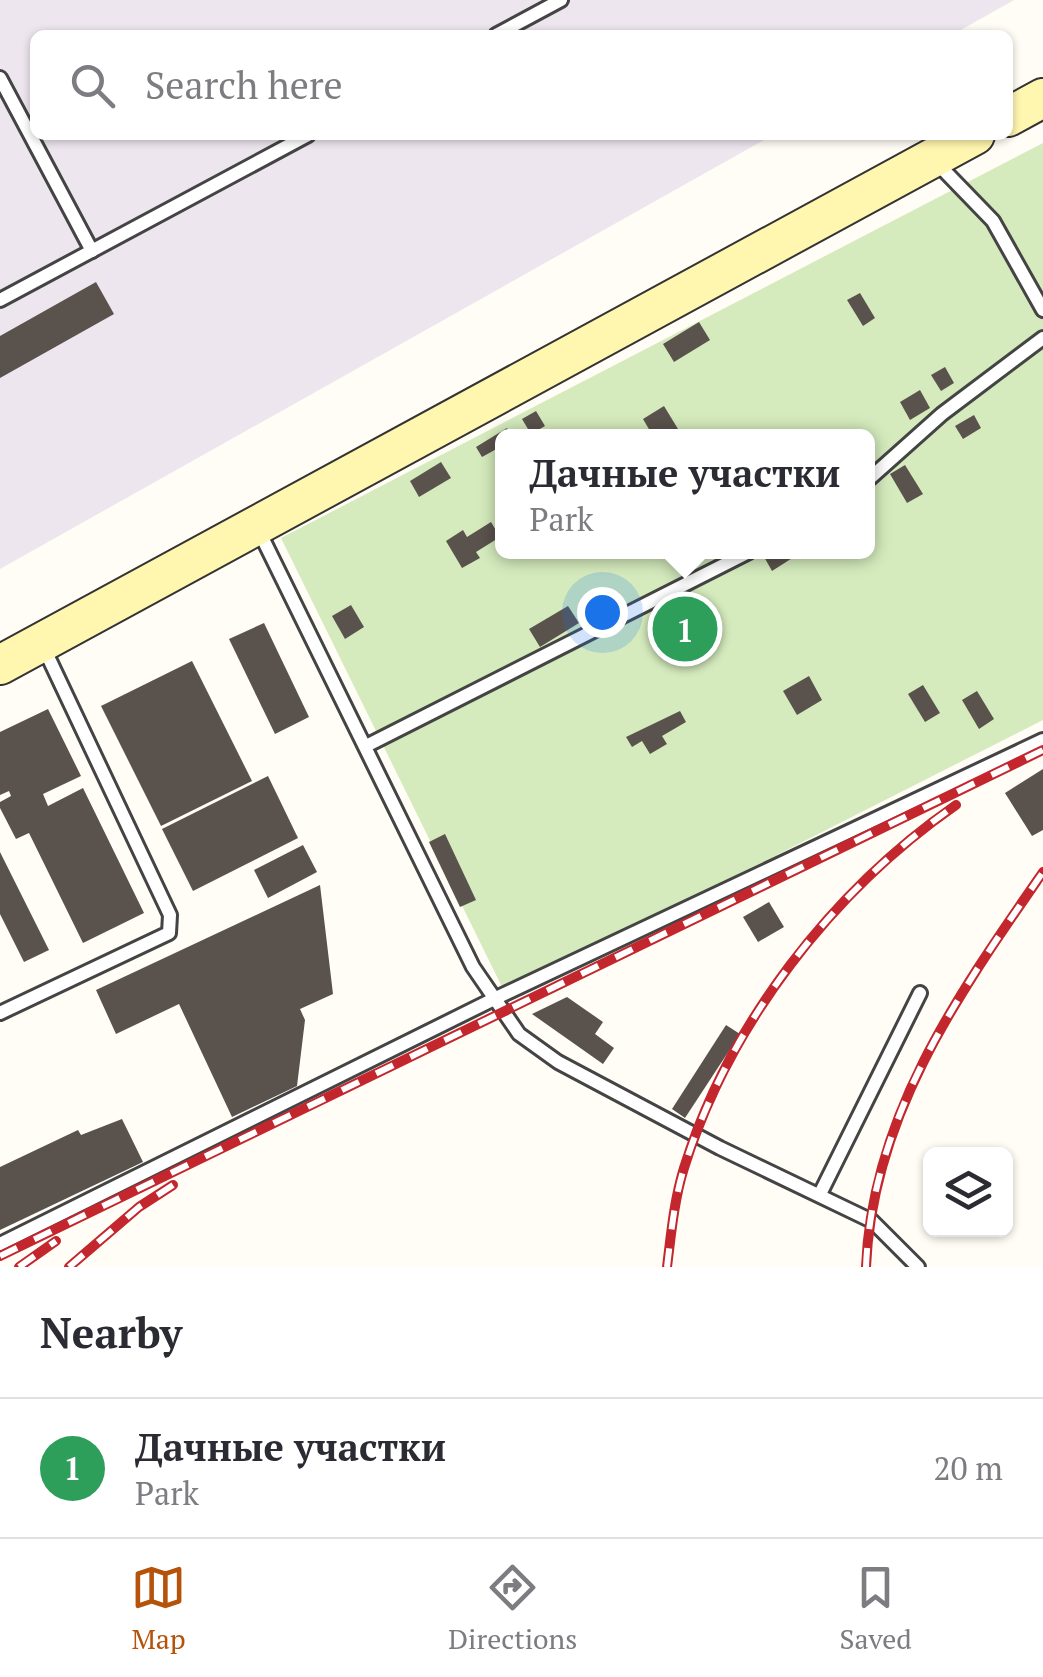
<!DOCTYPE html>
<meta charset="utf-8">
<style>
:root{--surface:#fff;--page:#f7f7f7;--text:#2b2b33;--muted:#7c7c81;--line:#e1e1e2;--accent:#b45309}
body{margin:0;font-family:"PT Serif",serif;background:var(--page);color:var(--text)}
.controls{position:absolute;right:30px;bottom:30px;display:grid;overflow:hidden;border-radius:15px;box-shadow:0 2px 8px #0004}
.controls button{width:90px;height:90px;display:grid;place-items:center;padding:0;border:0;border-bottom:2px solid var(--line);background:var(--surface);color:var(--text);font:50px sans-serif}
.you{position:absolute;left:602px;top:612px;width:35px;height:35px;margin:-25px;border:8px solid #fff;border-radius:50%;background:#1a73e8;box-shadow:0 0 0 15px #1a73e833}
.badge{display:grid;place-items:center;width:65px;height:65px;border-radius:50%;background:var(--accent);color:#fff;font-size:32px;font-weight:700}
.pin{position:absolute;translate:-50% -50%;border:5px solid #fff;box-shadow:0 2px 10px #0006}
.popup{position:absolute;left:495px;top:429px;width:380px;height:130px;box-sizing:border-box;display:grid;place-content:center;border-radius:15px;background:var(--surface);filter:drop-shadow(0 2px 8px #0005);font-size:32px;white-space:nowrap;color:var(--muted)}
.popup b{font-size:38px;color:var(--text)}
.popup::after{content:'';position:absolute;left:50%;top:100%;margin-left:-20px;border:20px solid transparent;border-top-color:var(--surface)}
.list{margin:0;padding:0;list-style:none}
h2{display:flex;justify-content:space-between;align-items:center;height:130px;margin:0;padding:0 40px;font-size:42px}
h2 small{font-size:32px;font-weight:400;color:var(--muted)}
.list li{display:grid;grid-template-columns:65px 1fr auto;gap:30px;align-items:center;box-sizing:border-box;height:140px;padding:0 40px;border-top:2px solid var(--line)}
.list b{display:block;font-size:38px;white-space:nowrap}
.list p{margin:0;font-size:32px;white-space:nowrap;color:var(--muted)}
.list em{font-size:32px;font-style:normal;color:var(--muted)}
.icon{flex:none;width:55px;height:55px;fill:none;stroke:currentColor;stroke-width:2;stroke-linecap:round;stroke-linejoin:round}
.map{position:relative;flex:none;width:1043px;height:1267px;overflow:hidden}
.search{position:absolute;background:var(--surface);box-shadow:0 2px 8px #0004;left:30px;right:30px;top:30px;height:110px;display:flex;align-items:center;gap:25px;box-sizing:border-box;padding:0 35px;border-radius:15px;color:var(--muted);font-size:38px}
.sheet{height:270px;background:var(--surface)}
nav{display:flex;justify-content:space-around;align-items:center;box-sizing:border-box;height:140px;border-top:2px solid var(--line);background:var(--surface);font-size:28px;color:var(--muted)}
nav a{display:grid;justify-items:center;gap:5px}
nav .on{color:var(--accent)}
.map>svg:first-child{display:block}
.industrial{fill:#eee6ef}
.green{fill:#d5ebbd;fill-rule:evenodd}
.building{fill:#5a524d}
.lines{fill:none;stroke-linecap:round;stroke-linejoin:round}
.lane-casing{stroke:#444;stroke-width:18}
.secondary-casing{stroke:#333;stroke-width:42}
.lane{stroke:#fff;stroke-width:12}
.secondary{stroke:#fff6b0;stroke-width:38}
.rail-casing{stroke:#c4262e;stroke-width:10}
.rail{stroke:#fff;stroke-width:6;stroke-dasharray:19;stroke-linecap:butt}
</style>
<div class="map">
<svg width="1043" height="1267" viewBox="0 0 1043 1267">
<rect width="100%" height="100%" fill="#fffdf5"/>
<path class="industrial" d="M0,0H1014L952,35H35V135H773L0,569Z"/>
<path class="green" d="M1043,143V720L505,993L281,538ZM502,436H868V552H502Z"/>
<g class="building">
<path d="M96,282L114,314L0,378V336Z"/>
<path d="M860,293L875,318L863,326L847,300Z"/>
<path d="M699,322L710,340L674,362L663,344Z"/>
<path d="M945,367L954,383L941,391L931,375Z"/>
<path d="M920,390L930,408L910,420L900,402Z"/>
<path d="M664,406L678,429L666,436H653L643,419Z"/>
<path d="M536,411L545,426L531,434L522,419Z"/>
<path d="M974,415L981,428L963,439L955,426Z"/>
<path d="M507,428L511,436H502V446L482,457L476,447Z"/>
<path d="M441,462L451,478L419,497L410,481Z"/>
<path d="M905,465L923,494L907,503L890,474Z"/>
<path d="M491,522L500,537L476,552L480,558L462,568L446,541L463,530L467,537Z"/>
<path d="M768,552H795L797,555L772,571L763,555Z"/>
<path d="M351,605L364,627L345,639L332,616Z"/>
<path d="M568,606L579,623L540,647L529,629Z"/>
<path d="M264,623L309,717L275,734L229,639Z"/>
<path d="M192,661L252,781L161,826L101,706Z"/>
<path d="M809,676L822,700L797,715L783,691Z"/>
<path d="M923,685L940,713L925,722L908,694Z"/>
<path d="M977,691L994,719L979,729L962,700Z"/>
<path d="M48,709L81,776L43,794L48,806L83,788L144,913L83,943L29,833L16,839L0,808V802L11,796L9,791L0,795V732Z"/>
<path d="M680,711L686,722L662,736L667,744L650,754L642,741L632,747L626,737Z"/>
<path d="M1043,769V830L1032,836L1005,793Z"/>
<path d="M268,776L298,838L193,891L162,829Z"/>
<path d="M445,834L476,900L460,907L429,842Z"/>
<path d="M303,845L317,872L268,898L254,870Z"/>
<path d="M0,852L49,950L24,962L0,914Z"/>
<path d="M320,885L333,994L300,1009L305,1020L297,1086L232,1117L179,1004L116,1034L96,990Z"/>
<path d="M769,902L784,927L758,942L743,917Z"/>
<path d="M567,997L603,1022L595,1034L614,1048L603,1064L532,1014Z"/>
<path d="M726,1025L740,1034L685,1118L672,1109Z"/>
<path d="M122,1119L143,1162L0,1230V1167L78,1130L81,1135Z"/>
</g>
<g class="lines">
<g class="lane-casing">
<g id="lane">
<path d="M496,35L561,0"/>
<path d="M0,78L92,251"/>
<path d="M934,160L993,221L1043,310"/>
<path d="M0,300L308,135"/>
<path d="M868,480L942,414L1043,338"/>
<path d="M257,527L473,967L519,1034L558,1062L720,1148L872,1221L918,1267"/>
<path d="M366,746L749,552"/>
<path d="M0,1013L169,933L170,915L43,646"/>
<path d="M820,1194L920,993"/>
<path d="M0,1244L494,999L1043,740"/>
</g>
</g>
<g class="secondary-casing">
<g id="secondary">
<path d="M1008,117L1043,98"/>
<path d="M0,665L975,135"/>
</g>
</g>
<use href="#lane" class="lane"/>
<use href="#secondary" class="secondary"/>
<g class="rail-casing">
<g id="rail">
<path d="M0,1256L1043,750"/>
<path d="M19,1267L56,1241"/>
<path d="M69,1267L139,1207L173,1185"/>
<path d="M667,1267C671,1235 674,1200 684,1168C729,1024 832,891 956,805"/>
<path d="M866,1267C872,1115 960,992 1043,872"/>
</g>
</g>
<use href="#rail" class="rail"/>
</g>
</svg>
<div class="controls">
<button><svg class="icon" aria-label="layers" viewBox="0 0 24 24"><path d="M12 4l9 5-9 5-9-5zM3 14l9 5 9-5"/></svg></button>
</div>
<div class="you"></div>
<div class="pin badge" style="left:685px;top:629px;background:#2e9e5b">1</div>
<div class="popup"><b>Дачные участки</b>Park</div>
<div class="search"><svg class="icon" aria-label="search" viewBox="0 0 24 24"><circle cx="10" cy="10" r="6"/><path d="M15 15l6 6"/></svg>Search here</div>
</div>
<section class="sheet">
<h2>Nearby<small></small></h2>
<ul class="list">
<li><span class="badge" style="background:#2e9e5b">1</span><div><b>Дачные участки</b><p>Park</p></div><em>20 m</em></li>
</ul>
</section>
<nav>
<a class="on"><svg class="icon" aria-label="map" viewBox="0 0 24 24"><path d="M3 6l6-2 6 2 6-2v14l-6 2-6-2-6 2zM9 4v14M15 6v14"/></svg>Map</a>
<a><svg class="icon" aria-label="directions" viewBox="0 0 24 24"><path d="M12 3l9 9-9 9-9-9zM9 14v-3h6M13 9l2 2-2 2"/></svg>Directions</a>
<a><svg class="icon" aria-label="saved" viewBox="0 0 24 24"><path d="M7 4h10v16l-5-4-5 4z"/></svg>Saved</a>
</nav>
